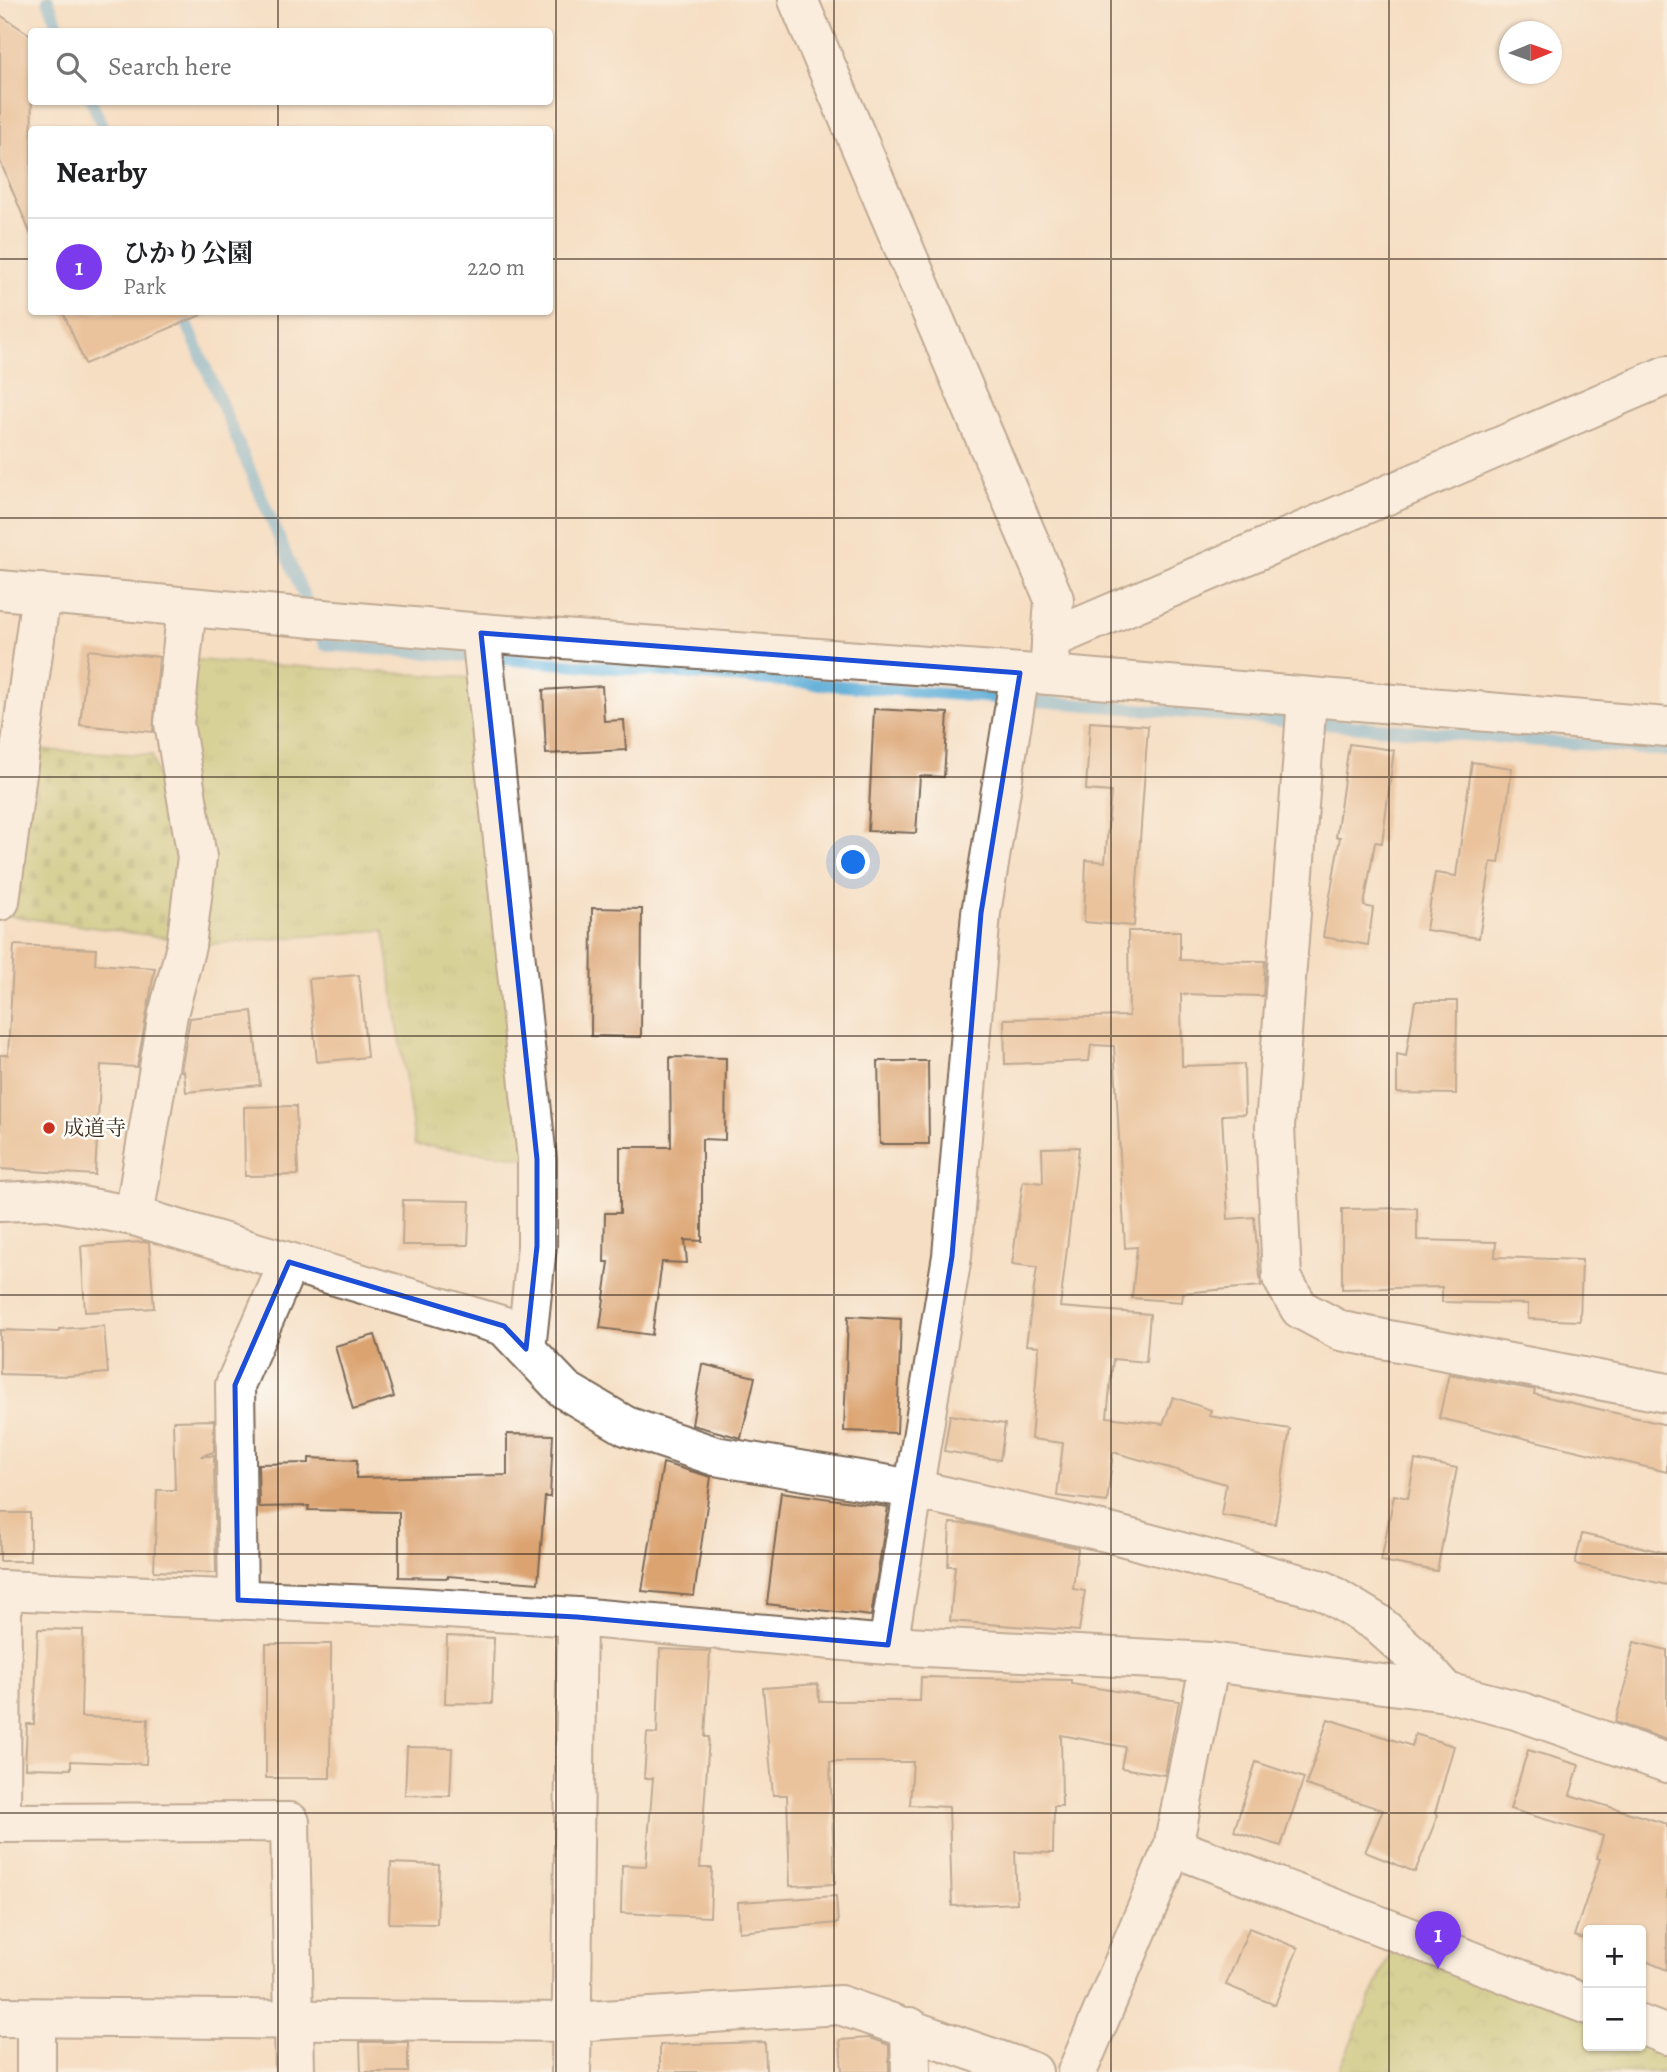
<!DOCTYPE html>
<meta charset="utf-8">
<style>
:root{--surface:#fff;--page:#f6f6f6;--text:#202124;--muted:#757577;--line:#e0e0e0;--accent:#7c3aed}
body{margin:0;font-family:Alegreya,"Noto Serif JP",serif;background:var(--page);color:var(--text)}
.controls{position:absolute;right:21px;bottom:21px;display:grid;overflow:hidden;border-radius:7px;box-shadow:0 2px 5px #0004}
.controls button{width:63px;height:63px;display:grid;place-items:center;padding:0;border:0;border-bottom:2px solid var(--line);background:var(--surface);color:var(--text);font:35px sans-serif}
.compass{position:absolute;left:1499px;top:21px;width:63px;height:63px;border-radius:50%;background:var(--surface);box-shadow:0 2px 5px #0004;rotate:89deg}
.you{position:absolute;left:854px;top:863px;width:24px;height:24px;margin:-18px;border:5px solid #fff;border-radius:50%;background:#1a73e8;box-shadow:0 0 0 10px #1a73e833}
.badge{display:grid;place-items:center;width:46px;height:46px;border-radius:50%;background:var(--accent);color:#fff;font-size:23px;font-weight:700}
.pin{position:absolute;translate:-50% -58px;filter:drop-shadow(0 2px 4px #0008)}
.pin::after{content:'';position:absolute;top:37px;width:24px;height:21px;background:inherit;clip-path:polygon(0 0,100% 0,50% 100%)}
.list{margin:0;padding:0;list-style:none}
h2{display:flex;justify-content:space-between;align-items:center;height:91px;margin:0;padding:0 28px;font-size:30px}
h2 small{font-size:23px;font-weight:400;color:var(--muted)}
.list li{display:grid;grid-template-columns:46px 1fr auto;gap:21px;align-items:center;box-sizing:border-box;height:98px;padding:0 28px;border-top:2px solid var(--line)}
.list b{display:block;font-size:26px;white-space:nowrap}
.list p{margin:0;font-size:23px;white-space:nowrap;color:var(--muted)}
.list em{font-size:23px;font-style:normal;color:var(--muted)}
.icon{flex:none;width:38px;height:38px;fill:none;stroke:currentColor;stroke-width:2;stroke-linecap:round;stroke-linejoin:round}
.map{position:relative;flex:none;width:1667px;height:2072px;overflow:hidden}
.search{position:absolute;background:var(--surface);box-shadow:0 2px 5px #0004;left:28px;top:28px;width:525px;height:77px;display:flex;align-items:center;gap:18px;box-sizing:border-box;padding:0 24px;border-radius:7px;color:var(--muted);font-size:26px}
.panel{position:absolute;background:var(--surface);box-shadow:0 2px 5px #0004;left:28px;top:126px;width:525px;height:189px;border-radius:7px}
.map>svg:first-child{display:block}
.grass{fill:url(#grass-tufts);stroke:#767540;stroke-width:2}
.cemetery{fill:url(#cemetery-stones);stroke:#767540;stroke-width:2}
.park{fill:url(#park-crowns);stroke:#767540;stroke-width:2}
.lines{fill:none;stroke-linecap:round;stroke-linejoin:round}
.stream{stroke:#5babd6;stroke-width:12}
.building{fill:#dba36f}
.minor-casing{stroke:#7c6958;stroke-width:42}
.tertiary-casing{stroke:#7c6958;stroke-width:42}
.minor{stroke:#fff;stroke-width:38}
.tertiary{stroke:#fff;stroke-width:38}
.marked{fill:none;stroke:#1d4ed8;stroke-width:5;stroke-linejoin:round}
.grid{fill:none;stroke:#3b2a1e;stroke-width:2;stroke-opacity:0.55}
.poi-dot{fill:#c8321e;stroke:#fdfcf7;stroke-width:2.5}
.labels{text-anchor:middle;stroke-width:5;stroke-linejoin:round;paint-order:stroke}
.poi-label{font-size:21px;fill:#3b2a1e;stroke:#fdfcf7;text-anchor:start}
</style>
<div class="map">
<svg width="1667" height="2072" viewBox="0 0 1667 2072">
<defs>
<pattern id="grass-tufts" width="24" height="20" patternUnits="userSpaceOnUse" patternTransform="scale(1.75)"><rect width="24" height="20" fill="#b1c062"/><path d="M3 7l-1-3M5 7V3M7 7l1-3M15 17l-1-3M17 17v-4M19 17l1-3" fill="none" stroke="#919c50"/></pattern>
<pattern id="cemetery-stones" width="16" height="16" patternUnits="userSpaceOnUse" patternTransform="scale(1.75)"><rect width="16" height="16" fill="#b1c062"/><path d="M2 7V4a2 2 0 0 1 4 0v3zM10 15v-3a2 2 0 0 1 4 0v3z" fill="#919c50"/></pattern>
<pattern id="park-crowns" width="20" height="18" patternUnits="userSpaceOnUse" patternTransform="scale(1.75)"><rect width="20" height="18" fill="#b1c062"/><path d="M2 6a3 3 0 1 1 6 0M12 15a3 3 0 1 1 6 0" fill="none" stroke="#919c50"/></pattern>
</defs>
<rect width="100%" height="100%" fill="#fdfcf7"/>
<filter id="ink" filterUnits="userSpaceOnUse"><feTurbulence type="fractalNoise" baseFrequency=".0143" numOctaves="2"/><feDisplacementMap in="SourceGraphic" scale="14" xChannelSelector="R" yChannelSelector="G"/><feConvolveMatrix kernelMatrix="1 2 1 2 8 2 1 2 1" color-interpolation-filters="sRGB"/></filter>
<filter id="wash" filterUnits="userSpaceOnUse"><feTurbulence type="fractalNoise" baseFrequency=".00686" numOctaves="4" result="noise"/><feDisplacementMap in="SourceGraphic" scale="28" xChannelSelector="R" yChannelSelector="G"/><feGaussianBlur stdDeviation="1.57" result="paint"/><feColorMatrix in="noise" values="0 0 0 0 0 0 0 0 0 0 0 0 0 0 0 0 0 1.4 0 .05"/><feComposite in="paint" operator="in"/></filter>
<g filter="url(#wash)">
<rect width="100%" height="100%" fill="#f5dec3"/>
<path class="grass" d="M181,659L486,679L537,1159L415,1145L384,930L186,946Z"/>
<path class="cemetery" d="M39,750L152,755L177,859L169,938L10,916Z"/>
<path class="park" d="M1399,1933L1588,2005V2046H1641V2025L1667,2035V2072H1338Z"/>
<g class="lines">
<g class="stream">
<path d="M48,0L61,32"/>
<path d="M92,102L104,130"/>
<path d="M182,312L325,645L1667,751"/>
</g>
</g>
<g id="blocks">
<g class="building">
<path d="M0,15L32,36L31,235L0,161Z"/>
<path d="M63,312H208L85,364Z"/>
<path d="M88,650L159,657L153,732L80,725Z"/>
<path d="M602,686L604,721L624,720L626,750L546,754L543,690Z"/>
<path d="M874,709L948,713L944,777L920,776L916,833L868,831Z"/>
<path d="M1090,722L1148,726L1134,926L1084,922L1086,860L1105,862L1111,792L1086,790Z"/>
<path d="M1349,744L1394,750L1382,843L1375,842L1364,906L1373,908L1368,945L1323,937L1340,837H1336Z"/>
<path d="M1472,762L1512,768L1499,863L1491,862L1479,938L1426,930L1435,873L1456,876Z"/>
<path d="M592,908L642,909L641,1037L591,1036Z"/>
<path d="M1128,931H1180V960L1265,961L1263,996L1181,994L1182,1066L1244,1064L1245,1114L1222,1115L1228,1219L1254,1217L1261,1286L1183,1293L1182,1302L1132,1298L1137,1247L1125,1248L1114,1046L1091,1045L1089,1061L1005,1064L1004,1019L1129,1016Z"/>
<path d="M14,945L96,949L95,964L155,968L137,1067L101,1065L95,1175L0,1169V1055H8Z"/>
<path d="M359,975L367,1057L317,1062L309,979Z"/>
<path d="M1415,1001H1457L1456,1094L1397,1093V1054L1406,1056Z"/>
<path d="M252,1011L260,1085L186,1092L184,1071H181L190,1018Z"/>
<path d="M670,1057L726,1058L725,1140L702,1139V1241L685,1240L687,1263L662,1262L652,1335L600,1328L609,1262H604L605,1213H620V1147H671Z"/>
<path d="M878,1061H928L929,1144H880Z"/>
<path d="M296,1106L298,1175L245,1176L244,1107Z"/>
<path d="M1079,1147L1060,1307L1150,1314L1146,1362L1113,1359L1107,1417L1163,1424L1173,1397L1211,1410L1209,1416L1290,1429L1275,1524L1221,1515L1226,1484L1113,1452L1107,1502L1057,1496L1063,1443L1031,1439L1039,1346L1026,1345L1037,1267L1012,1264L1023,1181L1043,1183L1042,1148Z"/>
<path d="M403,1200L470,1201L468,1245H402Z"/>
<path d="M1417,1208V1240L1496,1242L1495,1257L1582,1260L1580,1321L1528,1319V1304L1442,1302V1287L1342,1289V1209Z"/>
<path d="M144,1242L149,1243L154,1308L85,1312L81,1246Z"/>
<path d="M848,1316L901,1319L897,1433L844,1431Z"/>
<path d="M104,1326L108,1373L68,1376L0,1374V1330L59,1332V1329Z"/>
<path d="M375,1335L394,1397L353,1410L335,1346Z"/>
<path d="M702,1364L755,1377L741,1438L692,1425Z"/>
<path d="M1449,1374L1535,1390L1534,1394L1667,1425V1472L1439,1418Z"/>
<path d="M950,1415L1005,1424L1000,1460L944,1451Z"/>
<path d="M214,1420V1452L201,1456H214L216,1573L154,1571L157,1490H175L173,1421Z"/>
<path d="M507,1434L553,1435L550,1497H545L538,1583L448,1576V1578L399,1577V1512L308,1510L309,1506L259,1507L258,1464L309,1463V1458L357,1460L356,1478L507,1475Z"/>
<path d="M1415,1460L1457,1468L1437,1571L1381,1561L1394,1495L1408,1498Z"/>
<path d="M663,1463L711,1477L694,1596L642,1591Z"/>
<path d="M781,1492L888,1507L871,1616L767,1604Z"/>
<rect x="0" y="1513" width="30" height="48"/>
<path d="M950,1523L971,1524L1078,1548L1073,1589L1085,1591L1079,1631L950,1621L955,1566H948Z"/>
<path d="M1582,1534L1667,1553V1585L1575,1564Z"/>
<path d="M38,1629L83,1630L81,1717L148,1719L146,1764L71,1761V1769L25,1768L27,1724H34Z"/>
<path d="M447,1636L494,1638L492,1704L445,1703Z"/>
<path d="M1634,1642L1667,1650V1740L1615,1722L1629,1673L1627,1672Z"/>
<path d="M266,1644H331L330,1778H266Z"/>
<path d="M660,1649L710,1651L705,1737H709L700,1868H712L710,1917L621,1913L622,1865L646,1866L653,1778H644L647,1733L657,1734Z"/>
<path d="M921,1677L1071,1680V1684L1179,1701L1165,1775L1121,1768L1125,1747L1061,1735L1062,1806H1054L1053,1853L1015,1852L1017,1903L952,1906L949,1807L910,1805L913,1762H830L835,1884L790,1886L787,1795H773L763,1688L818,1684L819,1701H920Z"/>
<path d="M1328,1719L1412,1746L1415,1734L1454,1746L1435,1813L1438,1815L1415,1872L1365,1852L1383,1810L1306,1785Z"/>
<path d="M407,1747L452,1748L450,1796L405,1795Z"/>
<path d="M1528,1750L1579,1765L1570,1795L1667,1824V1970L1641,1959V1930H1588V1940L1574,1936L1600,1859L1597,1858L1603,1836L1510,1809Z"/>
<path d="M1256,1762L1304,1778L1281,1846L1234,1831Z"/>
<path d="M391,1863L439,1865L437,1924L389,1923Z"/>
<path d="M836,1896L838,1923L739,1932L738,1902Z"/>
<path d="M1249,1928L1298,1948L1275,2005L1226,1985Z"/>
<path d="M869,2038L889,2045V2072H842L840,2040Z"/>
<path d="M360,2042H408V2072H361Z"/>
<path d="M765,2042L766,2072H660V2045Z"/>
</g>
</g>
</g>
<g filter="url(#ink)">
<use href="#blocks" fill-opacity="0" stroke="#7c6958" stroke-width="2"/>
<g class="lines">
<g class="minor-casing">
<g id="minor">
<path d="M798,0L1054,599L1049,675"/>
<path d="M0,590L481,633L1049,675L1667,727"/>
<path d="M481,633L537,1159V1246L526,1349"/>
<path d="M1051,639L1667,375"/>
<path d="M1307,699L1275,1126L1282,1278L1300,1309L1341,1331L1667,1393"/>
<path d="M0,901L41,593"/>
<path d="M0,1202L48,1200L134,1216L504,1326L565,1390L626,1426L715,1456L913,1489L1106,1532L1323,1590L1377,1623L1414,1656L1446,1692"/>
<path d="M134,1216L168,1014L186,946L197,857L174,723L187,607"/>
<path d="M238,1600L235,1385L289,1262"/>
<path d="M888,1645L952,1256L981,913L1020,673"/>
<path d="M0,1823L290,1822L295,2072"/>
<path d="M1,1823L2,1590"/>
<path d="M1173,1847L1588,2005"/>
<path d="M0,2017L572,2022L840,2005L1033,2072"/>
<path d="M36,2018V2072"/>
<path d="M1641,2025L1667,2035"/>
<path d="M910,2027L911,2072"/>
<path d="M1077,2072L1173,1847L1210,1662"/>
</g>
</g>
<g class="tertiary-casing">
<g id="tertiary">
<path d="M0,1590L399,1606L577,1617L888,1645L1210,1662L1446,1692L1516,1710L1667,1763"/>
<path d="M571,2072L577,1617"/>
</g>
</g>
<use href="#minor" class="minor"/>
<use href="#tertiary" class="tertiary"/>
</g>
</g>
<path d="M0 0H1667V2072H0ZM481,633L1020,673L981,913L952,1256L888,1645L577,1617L238,1600L235,1385L289,1262L504,1326L526,1349L537,1246V1159Z" fill="#f5dec3" fill-opacity=".55" fill-rule="evenodd"/>
<path class="marked" d="M481,633L1020,673L981,913L952,1256L888,1645L577,1617L238,1600L235,1385L289,1262L504,1326L526,1349L537,1246V1159Z"/>
<path class="grid" d="M278,0V32M556,0V2072M834,0V2072M1111,0V2072M1389,0V2072M278,102V130M0,259H32M550,259H1667M278,312V2072M0,518H1667M0,777H1667M0,1036H1667M0,1295H1667M0,1554H1667M0,1813H1667"/>
<circle class="poi-dot" cx="49" cy="1128" r="7"/>
<g class="labels">
<g class="poi-label">
<text x="63" y="1135">成道寺</text>
</g>
</g>
</svg>
<div class="controls">
<button>+</button>
<button>−</button>
</div>
<svg class="compass" viewBox="-18 -18 36 36"><path d="M0-13l5 13h-10z" fill="#e53935"/><path d="M0 13l5-13h-10z" fill="#757577"/></svg>
<div class="you"></div>
<div class="pin badge" style="left:1438px;top:1969px">1</div>
<div class="search"><svg class="icon" aria-label="search" viewBox="0 0 24 24"><circle cx="10" cy="10" r="6"/><path d="M15 15l6 6"/></svg>Search here</div>
<section class="panel">
<h2>Nearby<small></small></h2>
<ul class="list">
<li><span class="badge">1</span><div><b>ひかり公園</b><p>Park</p></div><em>220 m</em></li>
</ul>
</section>
</div>
